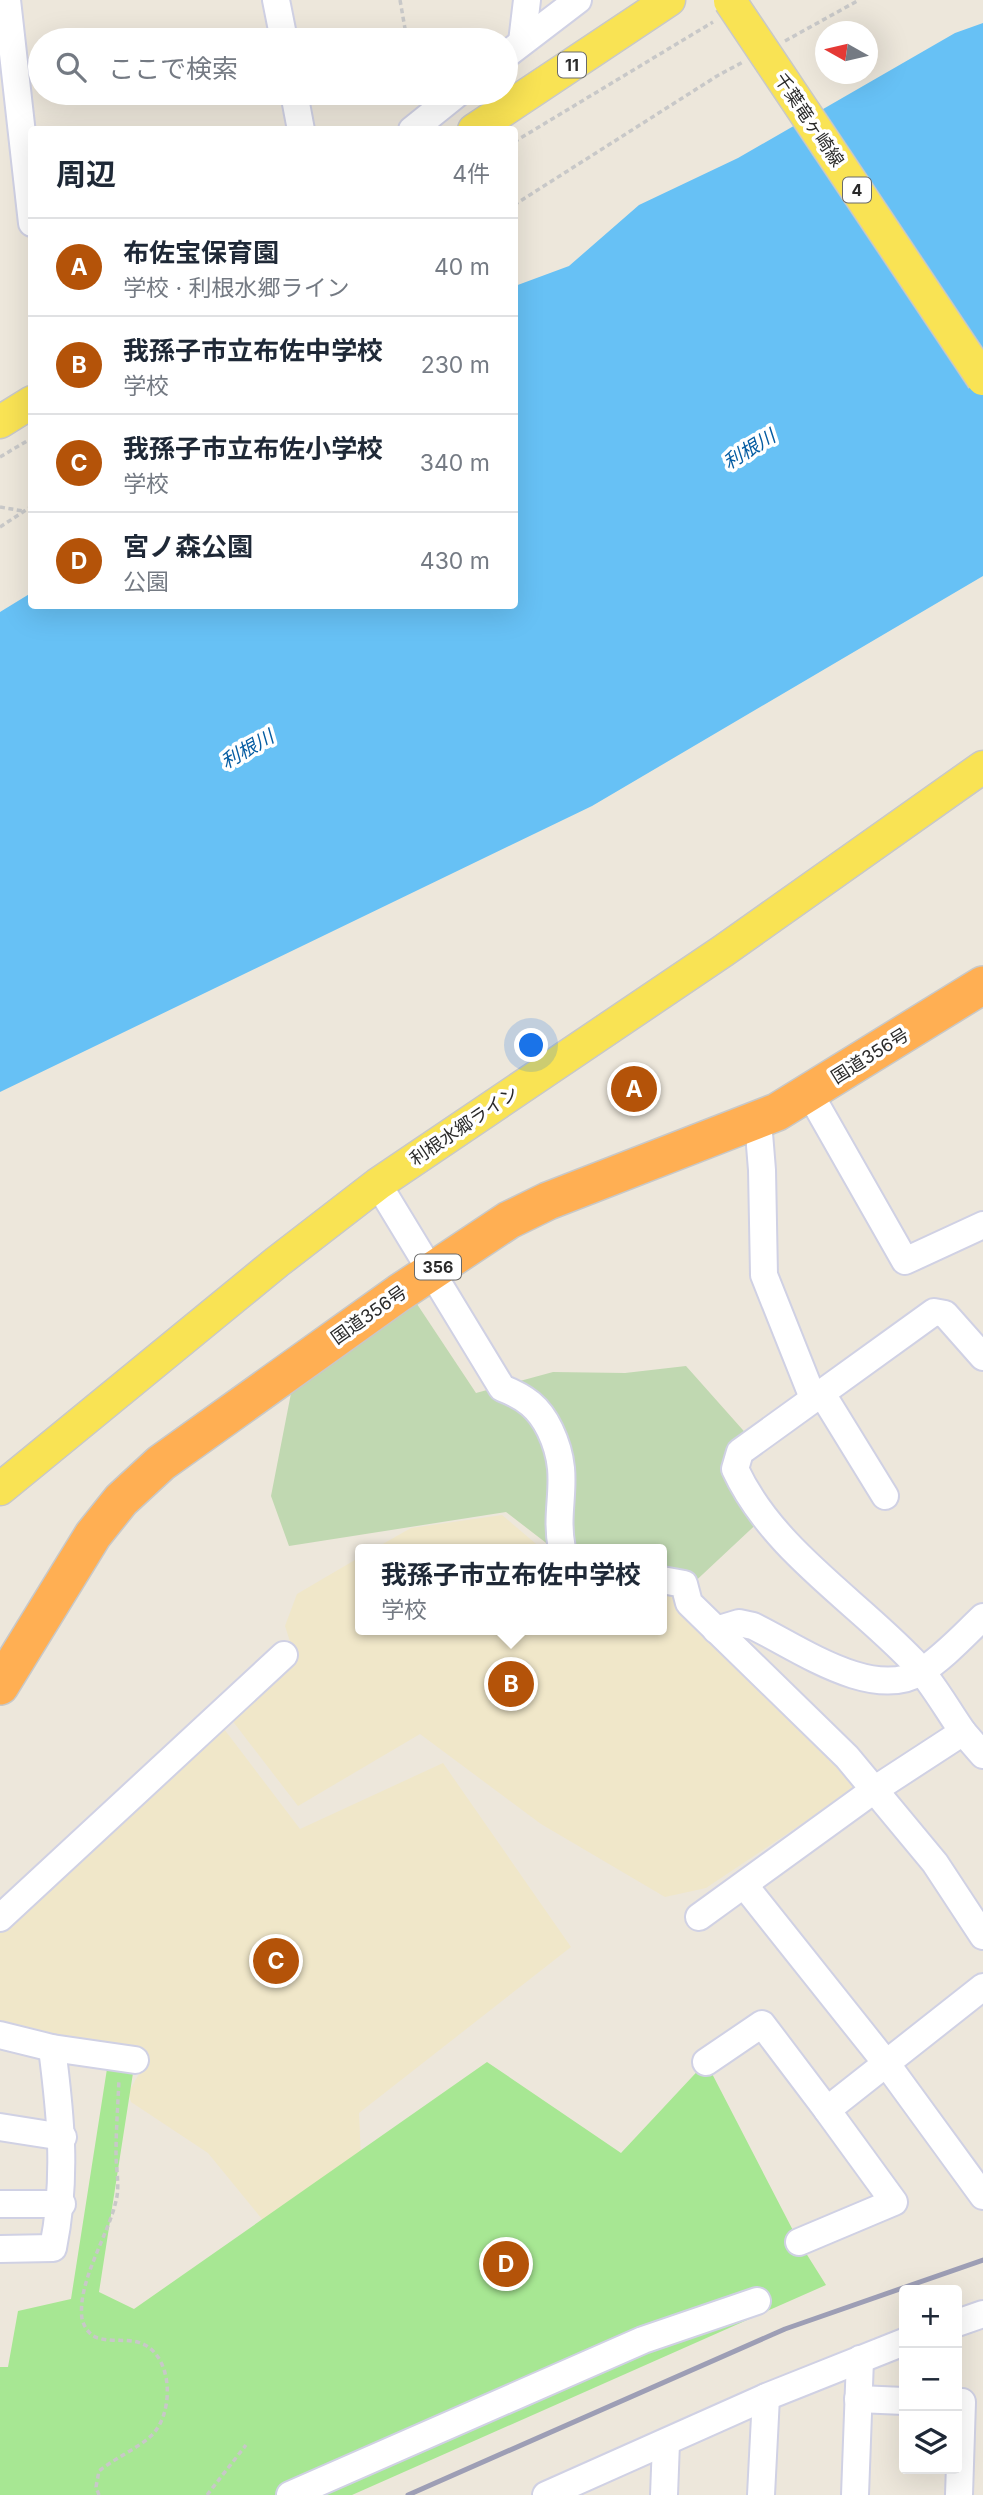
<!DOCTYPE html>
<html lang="ja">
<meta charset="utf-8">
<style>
:root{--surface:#fff;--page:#f6f6f7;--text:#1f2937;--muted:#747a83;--line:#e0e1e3;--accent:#b45309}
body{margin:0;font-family:Inter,"Noto Sans JP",sans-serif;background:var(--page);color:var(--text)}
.controls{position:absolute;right:21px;bottom:21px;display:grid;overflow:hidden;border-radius:7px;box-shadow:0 7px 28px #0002}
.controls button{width:63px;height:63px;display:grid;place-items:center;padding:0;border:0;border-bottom:2px solid var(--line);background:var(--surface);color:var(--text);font:35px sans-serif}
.compass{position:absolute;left:815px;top:21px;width:63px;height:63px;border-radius:50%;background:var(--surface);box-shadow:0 7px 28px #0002;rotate:278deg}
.you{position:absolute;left:532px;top:1046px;width:24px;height:24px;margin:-18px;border:5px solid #fff;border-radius:50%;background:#1a73e8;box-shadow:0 0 0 10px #1a73e833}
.badge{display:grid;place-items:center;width:46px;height:46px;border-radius:50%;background:var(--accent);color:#fff;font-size:23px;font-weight:700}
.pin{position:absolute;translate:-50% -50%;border:4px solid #fff;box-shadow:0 2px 7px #0006}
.popup{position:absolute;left:355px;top:1544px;width:312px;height:91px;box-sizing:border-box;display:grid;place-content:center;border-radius:7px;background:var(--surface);filter:drop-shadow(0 2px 5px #0005);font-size:23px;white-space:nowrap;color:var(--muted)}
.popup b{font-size:26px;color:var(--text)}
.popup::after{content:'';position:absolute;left:50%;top:100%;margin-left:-14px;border:14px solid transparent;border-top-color:var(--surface)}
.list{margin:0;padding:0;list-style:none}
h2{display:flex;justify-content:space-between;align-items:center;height:91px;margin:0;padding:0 28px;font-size:30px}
h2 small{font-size:23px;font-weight:400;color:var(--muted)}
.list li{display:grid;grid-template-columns:46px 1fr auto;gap:21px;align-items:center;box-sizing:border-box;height:98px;padding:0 28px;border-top:2px solid var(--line)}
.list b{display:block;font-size:26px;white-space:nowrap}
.list p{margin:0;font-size:23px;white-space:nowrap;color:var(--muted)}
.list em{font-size:23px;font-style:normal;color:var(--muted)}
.icon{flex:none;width:38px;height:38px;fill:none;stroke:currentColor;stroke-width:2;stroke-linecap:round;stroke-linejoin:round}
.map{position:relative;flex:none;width:983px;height:2495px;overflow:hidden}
.search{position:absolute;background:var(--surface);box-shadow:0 7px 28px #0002;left:28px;top:28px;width:490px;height:77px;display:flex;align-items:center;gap:18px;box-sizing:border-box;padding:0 24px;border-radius:38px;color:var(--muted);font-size:26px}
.panel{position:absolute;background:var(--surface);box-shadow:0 7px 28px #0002;left:28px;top:126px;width:490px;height:483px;border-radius:7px}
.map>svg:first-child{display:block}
.education{fill:#f0e7c9}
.green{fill:#a7e793}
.cemetery{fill:#c0d8b1}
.water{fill:#67c1f5}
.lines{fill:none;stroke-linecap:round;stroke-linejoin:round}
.minor-casing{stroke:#d0d1e4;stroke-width:30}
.major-casing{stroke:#c8c8c8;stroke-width:35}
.highway-casing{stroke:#c8c8c8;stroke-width:40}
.path{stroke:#c8c8c8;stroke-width:3.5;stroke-dasharray:5 3.5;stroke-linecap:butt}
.minor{stroke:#fff;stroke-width:26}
.major{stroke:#f9e354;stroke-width:32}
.highway{stroke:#ffaf53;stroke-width:37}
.rail{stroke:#9d9eb5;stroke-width:5}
.major-bridge-casing{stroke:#c8c8c8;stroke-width:35;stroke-linecap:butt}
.major-bridge{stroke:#f9e354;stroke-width:32}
.labels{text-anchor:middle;stroke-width:7;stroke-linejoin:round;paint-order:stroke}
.shield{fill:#fff;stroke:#6a6a6a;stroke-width:2}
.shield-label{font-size:16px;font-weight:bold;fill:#2a2a2a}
.street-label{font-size:18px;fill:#2a2a2a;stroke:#fff}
.water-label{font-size:19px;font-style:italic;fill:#055ca2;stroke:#fff}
</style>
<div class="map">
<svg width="983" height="2495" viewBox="0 0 983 2495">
<rect width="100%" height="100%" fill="#ede7db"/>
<g class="education">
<path d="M502,1515L542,1549H374L411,1528Z"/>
<path d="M360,1557V1630H662V1587L673,1589L860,1785L706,1888L665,1897L541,1824L420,1734L298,1806L228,1715L294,1654L285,1626L297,1594Z"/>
<path d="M221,1725L300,1829L443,1763L571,1947L359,2113L361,2158L266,2224L208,2153L131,2102L128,2093L139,2074L141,2054L0,2026V1928Z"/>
</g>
<path class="green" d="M109,2056L135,2060L99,2292L134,2309L487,2062L621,2153L706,2062L799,2242L826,2285L352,2495H0V2367H8L18,2311L71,2299Z"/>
<path class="cemetery" d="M413,1298L476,1393L553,1372L625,1373L686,1366L758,1447L739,1474L765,1516L687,1589L662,1583V1549H554L506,1512L289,1546L271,1496L293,1383Z"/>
<path class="water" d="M983,23V576L592,806L0,1092V612L31,593L32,606H514L515,286L569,266L639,205L738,158L955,33Z"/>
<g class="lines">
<g class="minor-casing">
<g id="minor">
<path d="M7,0L32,223"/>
<path d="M276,0L284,40"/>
<path d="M522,42L527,0"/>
<path d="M506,55L578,0"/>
<path d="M294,93L301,130"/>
<path d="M412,130L458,93"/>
<path d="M810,1094L905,1261L983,1225"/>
<path d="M758,1121L762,1170L764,1275L813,1398"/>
<path d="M378,1184L502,1388C525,1397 539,1407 550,1430C573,1478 553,1505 562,1549"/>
<path d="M821,1392L885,1496"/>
<path d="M662,1580L684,1584L689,1603L847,1757L935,1863L983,1936"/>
<path d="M716,1630L739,1623L753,1626C797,1647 874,1703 922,1671C944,1657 964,1635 983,1617"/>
<path d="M963,1732L983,1755"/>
<path d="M745,1886L886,2063L983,2196"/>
<path d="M699,1917L874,1790L963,1732C947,1709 932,1682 913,1661C854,1599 772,1549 735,1469L740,1452L934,1312L945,1314L983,1357"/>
<path d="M0,1918L284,1655"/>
<path d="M0,2035L52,2048L135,2060"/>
<path d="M706,2062L762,2024L827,2110L983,1987"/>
<path d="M0,2127L63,2137"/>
<path d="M0,2204H62"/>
<path d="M799,2242L894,2202L827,2110"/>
<path d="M0,2249L53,2248C67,2178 61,2118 52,2048"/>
<path d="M957,2323L983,2314"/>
<path d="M858,2399L904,2401"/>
<path d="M290,2495L643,2340L757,2301"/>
<path d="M546,2495L766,2397L904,2342"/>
<path d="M664,2495L666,2443"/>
<path d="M761,2495L766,2397"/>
<path d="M855,2495L860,2359"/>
<path d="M959,2495L962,2402"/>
</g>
</g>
<g class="major-casing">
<g id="major">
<path d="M474,130L669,0"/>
<path d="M0,422L32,402"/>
<path d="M0,1489L277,1262L378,1184L723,951L983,767"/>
</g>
</g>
<g class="highway-casing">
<path id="highway" d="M0,1686L93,1535L121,1500L161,1463L399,1293L509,1220L548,1201L777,1112L983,985"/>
</g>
<g class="path">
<path d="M400,0L407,40"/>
<path d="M785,41L859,0"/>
<path d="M514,142L713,22"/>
<path d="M514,205L717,76L743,62"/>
<path d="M0,457L32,438"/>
<path d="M0,507L23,511"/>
<path d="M0,527L32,506"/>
<path d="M99,2495L96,2487L99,2471C115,2458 137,2449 152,2435C173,2414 174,2361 145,2345C130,2337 114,2343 98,2338C90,2336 84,2327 82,2319C77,2282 108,2236 116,2201C120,2186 116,2169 116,2154C116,2129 118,2104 119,2079"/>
<path d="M207,2495L246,2445"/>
</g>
<use href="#minor" class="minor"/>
<use href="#major" class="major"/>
<use href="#highway" class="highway"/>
<path class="rail" d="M408,2495L785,2329L983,2260"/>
<g class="major-bridge-casing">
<path id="major-bridge" d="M730,1L983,379"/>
</g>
<use href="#major-bridge" class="major-bridge"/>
</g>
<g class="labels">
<g class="shield">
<rect x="558" y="52.5" width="28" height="25" rx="5"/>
<rect x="843" y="177.5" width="28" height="25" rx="5"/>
<rect x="415" y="1254.5" width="46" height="25" rx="5"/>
</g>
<g class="shield-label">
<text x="572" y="71">11</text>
<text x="857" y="196">4</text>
<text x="438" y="1273">356</text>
</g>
<g class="street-label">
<text transform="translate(809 120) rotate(56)" y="6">千葉竜ヶ崎線</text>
<text transform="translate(870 1056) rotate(-32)" y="6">国道356号</text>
<text transform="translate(464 1126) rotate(-34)" y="6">利根水郷ライン</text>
<text transform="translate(369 1315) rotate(-35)" y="6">国道356号</text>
</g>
<g class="water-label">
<text transform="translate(749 449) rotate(-32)" y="7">利根川</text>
<text transform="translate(247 749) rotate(-30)" y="7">利根川</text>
</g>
</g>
</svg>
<div class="controls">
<button>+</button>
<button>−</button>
<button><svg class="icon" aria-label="layers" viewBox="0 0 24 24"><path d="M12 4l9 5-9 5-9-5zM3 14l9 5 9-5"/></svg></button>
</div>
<svg class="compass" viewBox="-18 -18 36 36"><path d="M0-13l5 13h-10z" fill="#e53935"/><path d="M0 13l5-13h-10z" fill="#747a83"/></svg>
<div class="you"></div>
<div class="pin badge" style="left:634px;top:1089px">A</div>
<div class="pin badge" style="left:511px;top:1684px">B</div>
<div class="popup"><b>我孫子市立布佐中学校</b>学校</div>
<div class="pin badge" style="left:276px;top:1961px">C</div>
<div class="pin badge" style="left:506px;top:2264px">D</div>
<div class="search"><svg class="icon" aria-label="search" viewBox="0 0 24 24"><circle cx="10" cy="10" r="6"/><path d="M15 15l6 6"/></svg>ここで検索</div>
<section class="panel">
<h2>周辺<small>4件</small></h2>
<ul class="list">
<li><span class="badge">A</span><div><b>布佐宝保育園</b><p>学校 · 利根水郷ライン</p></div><em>40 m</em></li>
<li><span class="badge">B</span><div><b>我孫子市立布佐中学校</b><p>学校</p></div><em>230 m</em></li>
<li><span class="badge">C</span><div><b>我孫子市立布佐小学校</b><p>学校</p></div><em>340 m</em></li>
<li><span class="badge">D</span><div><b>宮ノ森公園</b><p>公園</p></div><em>430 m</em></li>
</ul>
</section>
</div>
